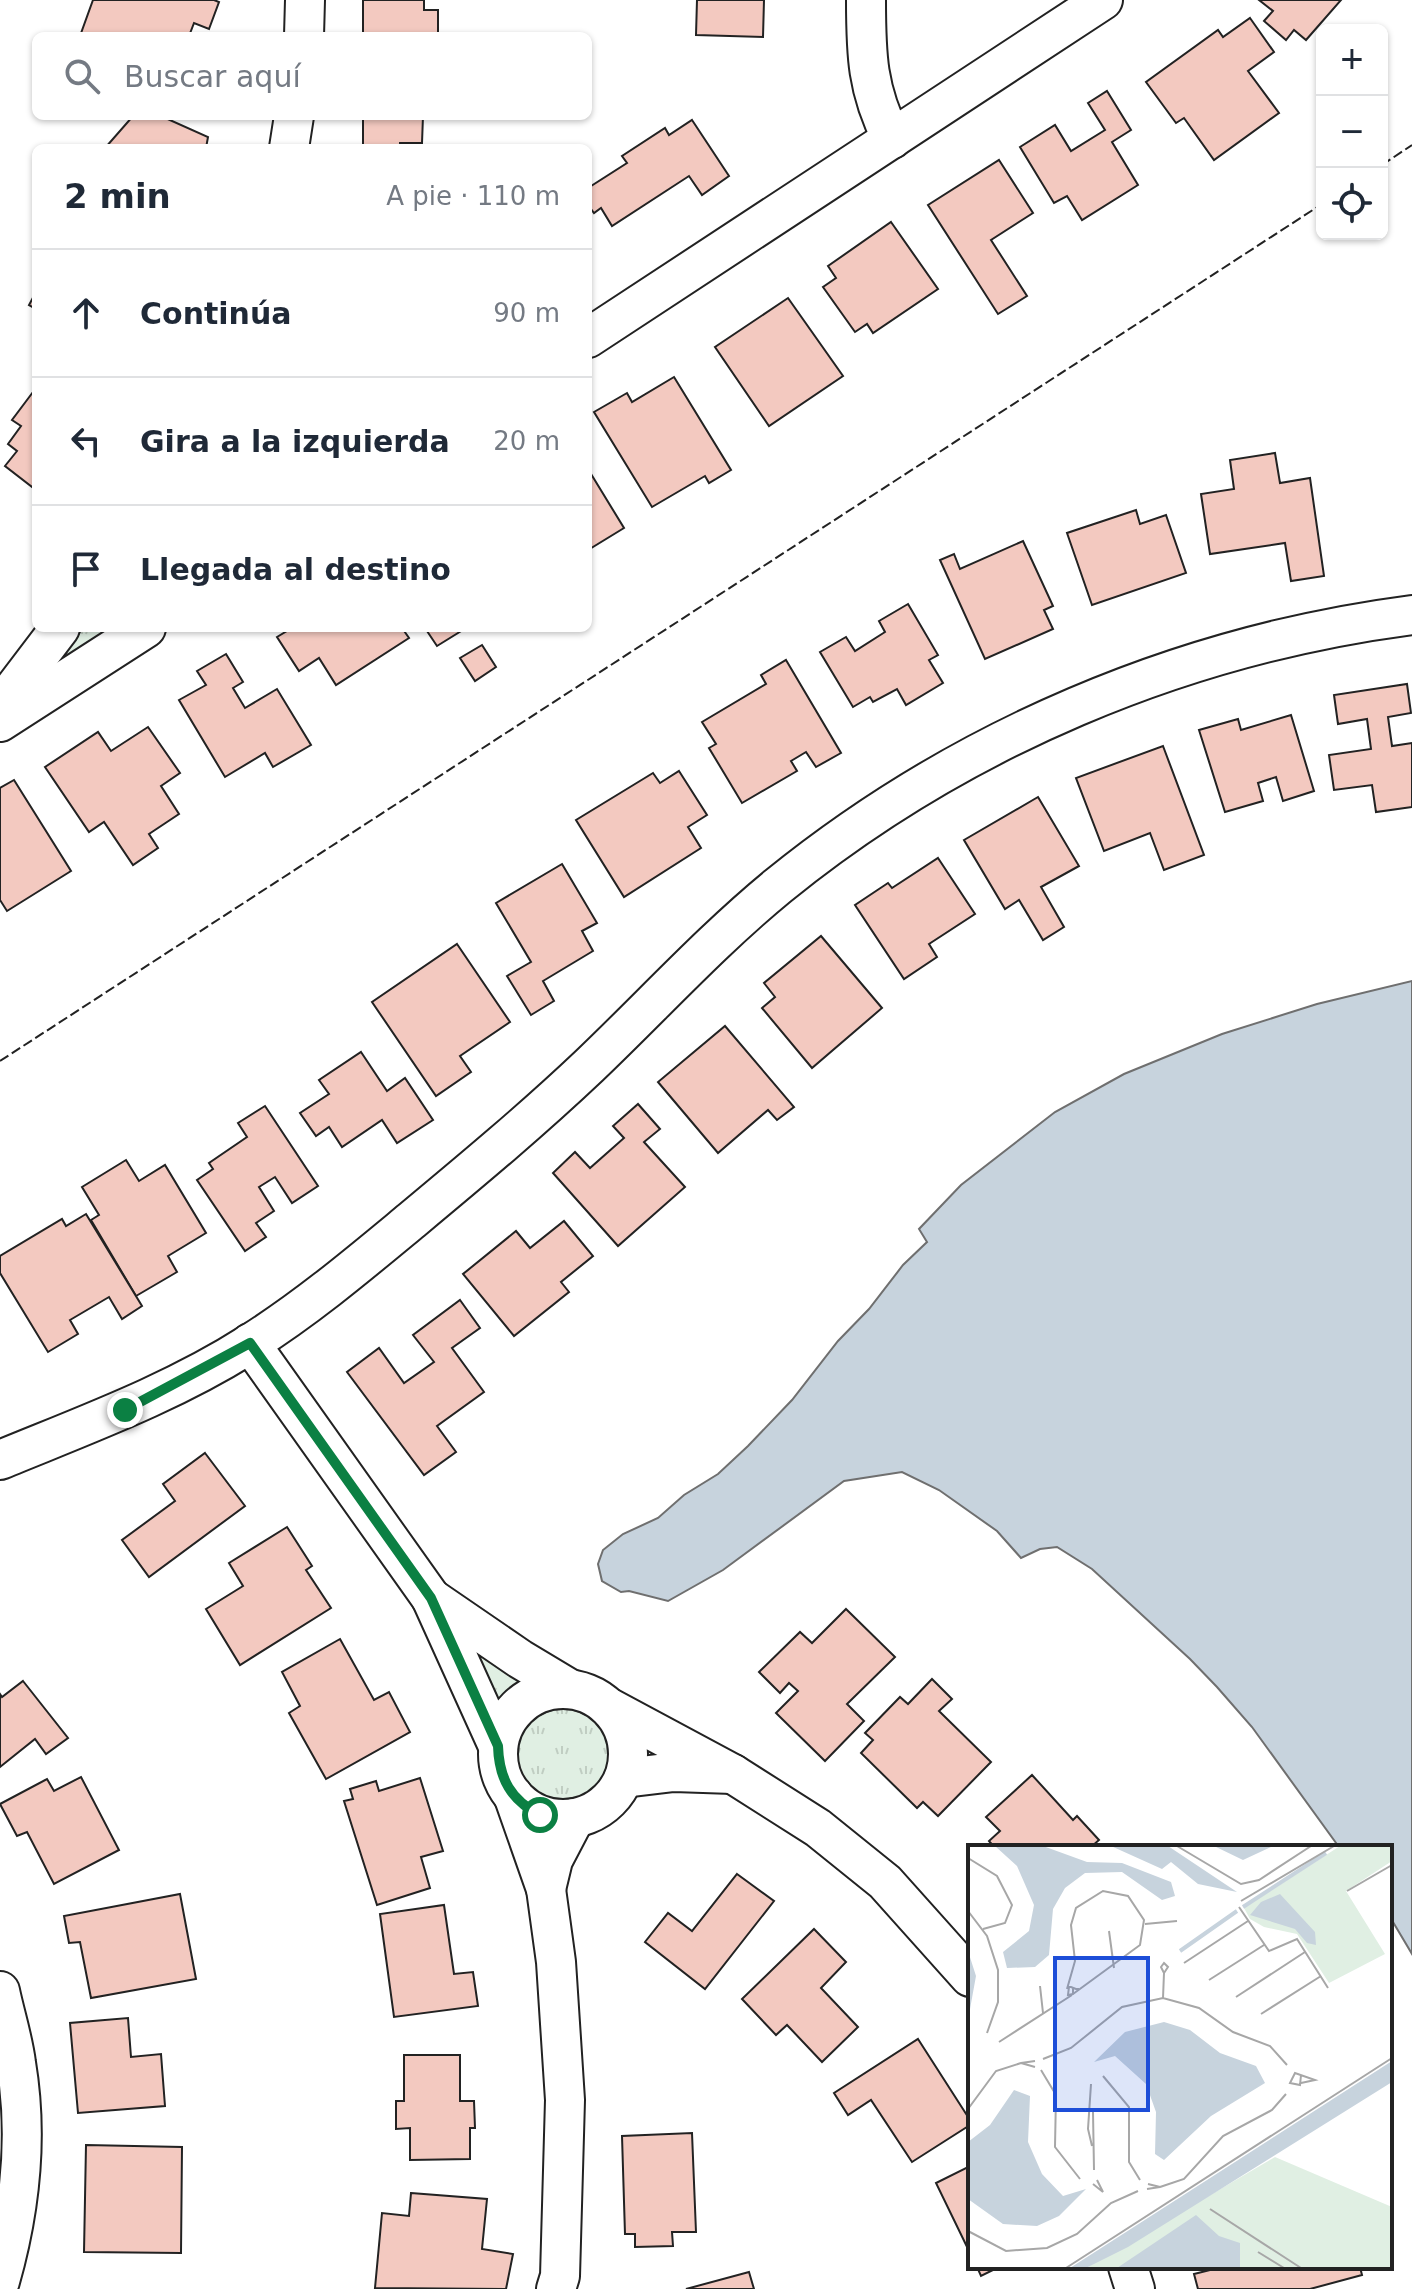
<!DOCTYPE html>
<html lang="es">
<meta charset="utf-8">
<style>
:root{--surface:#fff;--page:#f6f6f7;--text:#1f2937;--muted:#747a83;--line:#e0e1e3}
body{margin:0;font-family:"DejaVu Sans",sans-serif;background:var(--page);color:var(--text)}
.controls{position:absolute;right:24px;top:24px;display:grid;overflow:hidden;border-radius:12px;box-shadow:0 2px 6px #0004}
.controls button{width:72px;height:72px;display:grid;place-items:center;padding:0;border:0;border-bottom:2px solid var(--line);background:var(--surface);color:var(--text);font:40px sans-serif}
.stop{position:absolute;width:24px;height:24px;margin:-18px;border:6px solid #0b8043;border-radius:50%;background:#fff}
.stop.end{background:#0b8043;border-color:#fff;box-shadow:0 2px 8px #0008}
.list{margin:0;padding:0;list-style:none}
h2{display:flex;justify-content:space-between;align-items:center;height:104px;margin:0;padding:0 32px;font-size:34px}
h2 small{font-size:26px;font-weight:400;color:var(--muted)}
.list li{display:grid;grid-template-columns:52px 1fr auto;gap:24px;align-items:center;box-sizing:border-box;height:128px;padding:0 32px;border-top:2px solid var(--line)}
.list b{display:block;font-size:30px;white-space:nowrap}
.list em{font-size:26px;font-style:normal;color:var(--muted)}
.icon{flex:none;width:44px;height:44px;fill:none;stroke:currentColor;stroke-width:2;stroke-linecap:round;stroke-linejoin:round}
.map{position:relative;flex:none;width:1412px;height:2289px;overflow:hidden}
.search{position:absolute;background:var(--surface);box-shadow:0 2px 6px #0004;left:32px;top:32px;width:560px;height:88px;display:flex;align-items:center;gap:20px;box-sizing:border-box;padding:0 28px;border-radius:12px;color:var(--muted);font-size:30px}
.panel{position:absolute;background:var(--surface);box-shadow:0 2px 6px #0004;left:32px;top:144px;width:560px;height:488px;border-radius:12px}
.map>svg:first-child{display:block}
.grass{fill:url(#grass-tufts);stroke:#6f6f6f;stroke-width:2}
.water{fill:#c7d3dd;stroke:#6f6f6f;stroke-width:2}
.building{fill:#f3c9c0;stroke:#222;stroke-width:2}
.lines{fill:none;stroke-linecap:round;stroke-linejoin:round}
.street-casing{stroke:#222;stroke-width:42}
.street{stroke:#fff;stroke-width:38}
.fence{stroke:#222;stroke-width:2;stroke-dasharray:10 4;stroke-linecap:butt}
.route{stroke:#0b8043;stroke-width:10}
.inset-river{fill:none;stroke:#c7d3dd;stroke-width:4}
.inset-road{fill:none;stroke:#a7a7a7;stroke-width:2}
.view{fill:#1d4ed8;fill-opacity:0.15;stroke:#1d4ed8;stroke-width:4}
.inset-edge{fill:none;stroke:#222;stroke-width:4}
</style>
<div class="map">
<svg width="1412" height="2289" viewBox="0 0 1412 2289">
<defs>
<pattern id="grass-tufts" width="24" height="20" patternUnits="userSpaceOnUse" patternTransform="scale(2)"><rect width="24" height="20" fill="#e0efe3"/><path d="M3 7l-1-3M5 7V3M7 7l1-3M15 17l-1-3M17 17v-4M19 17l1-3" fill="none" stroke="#c0cdc2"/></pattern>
</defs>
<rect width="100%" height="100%" fill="#fff"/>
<g class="grass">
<path d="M83,628H122L67,657L66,651Z"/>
<path d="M466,1642L523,1682L493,1706Z"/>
<circle cx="563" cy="1757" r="48"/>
</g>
<path class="water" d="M1412,981V1954L1390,1917V1847H1339L1252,1727L1217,1687L1190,1659L1092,1569L1057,1547L1040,1549L1021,1558L997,1531L939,1490L902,1472L844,1481L723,1570L668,1601L629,1591L621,1592L602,1581L598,1564L603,1550L623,1534L658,1518L684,1495L718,1474L748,1446L792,1400L838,1341L869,1309L903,1265L927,1242L919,1229L961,1185L1055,1112L1124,1074L1222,1034L1317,1004Z"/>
<g class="building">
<path d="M93,0H214L219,2L209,29L194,23L189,36H80Z"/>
<path d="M363,0H424V10H438V36H363Z"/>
<path d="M697,0H764L763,37L696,35Z"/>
<path d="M1259,0H1341L1306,40L1294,30L1286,40L1264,21L1273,11Z"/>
<path d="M1250,18L1274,52L1248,71L1279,113L1214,160L1184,118L1176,123L1146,82L1218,30L1223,37Z"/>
<path d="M1107,91L1131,130L1112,142L1138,185L1082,220L1067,196L1054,203L1020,147L1055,125L1071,151L1105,130L1088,103Z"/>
<path d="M133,116H161L208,137L206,148H105Z"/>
<path d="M363,116H423L422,143H400V148H363Z"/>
<path d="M692,120L729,176L702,195L689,176L612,226L601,208L594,213L588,205V188L627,163L622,156L665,128L669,135Z"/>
<path d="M999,160L1033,213L991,240L1027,296L998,314L928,205Z"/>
<path d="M891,222L938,289L873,333L867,324L855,332L823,287L836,278L828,266Z"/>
<path d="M36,292V309L29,305Z"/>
<path d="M788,298L843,376L769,426L715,347Z"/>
<path d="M674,377L731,470L709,483L705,476L652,507L594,412L627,393L632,402Z"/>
<path d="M36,388L34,464L36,490L5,466L17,451L8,444L21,426L12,420Z"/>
<path d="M1275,453L1280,483L1310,478L1324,576L1291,581L1285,543L1210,554L1201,494L1234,489L1230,460Z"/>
<path d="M588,469L624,528L588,550Z"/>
<path d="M1136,510L1140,524L1166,515L1186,573L1092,605L1067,533Z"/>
<path d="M1023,541L1053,606L1044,610L1053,629L985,659L940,560L954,554L960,569Z"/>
<path d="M908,604L938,655L929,660L943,683L906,705L897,689L873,702L870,697L853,707L820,652L846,637L855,651L885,632L879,621Z"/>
<path d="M292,628H402L409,638L336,685L319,658L299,671L277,637Z"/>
<path d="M425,628H466L437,646Z"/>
<path d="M482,645L496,667L475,681L460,658Z"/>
<path d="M226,654L243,682L233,688L245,708L277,689L311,745L273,767L265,753L225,777L179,700L206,685L197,671Z"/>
<path d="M786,660L841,753L816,767L806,752L791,761L797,771L742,803L709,748L716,744L702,722L766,684L761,675Z"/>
<path d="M1407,684L1411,713L1388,717L1392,746L1412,743V807L1376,812L1372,785L1334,790L1329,755L1371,749L1367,719L1338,724L1334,695Z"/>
<path d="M1291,715L1314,791L1283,801L1276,777L1258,783L1263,801L1225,812L1199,730L1238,719L1241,730Z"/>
<path d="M148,727L180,773L161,786L179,814L149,834L158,848L133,865L104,822L89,832L45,767L98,732L111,751Z"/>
<path d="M1163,746L1204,855L1164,870L1150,833L1104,851L1076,778Z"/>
<path d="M679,771L707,815L688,827L701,848L624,897L576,820L653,773L660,783Z"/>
<path d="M14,780L71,871L7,911L0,900V788Z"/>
<path d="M1038,797L1079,866L1041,887L1064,927L1043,940L1019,900L1005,909L964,840Z"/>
<path d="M938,858L975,914L929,944L937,957L904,979L855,905L888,883L892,888Z"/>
<path d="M562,864L597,923L582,931L593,951L543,981L554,1001L531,1015L507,976L531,962L496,903Z"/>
<path d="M821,936L882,1008L812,1068L762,1008L775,997L764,983Z"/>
<path d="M457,944L510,1022L460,1056L471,1072L436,1096L372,1002Z"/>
<path d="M725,1026L794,1107L777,1120L768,1110L718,1153L658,1082Z"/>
<path d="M361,1052L387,1091L405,1078L433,1120L397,1143L382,1120L342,1147L329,1127L316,1136L300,1113L329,1094L319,1080Z"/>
<path d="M638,1104L660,1129L644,1142L685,1187L618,1246L553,1173L575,1152L590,1168L624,1138L613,1126Z"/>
<path d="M265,1106L318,1186L292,1203L275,1177L259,1187L274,1211L256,1223L266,1237L245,1251L197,1180L213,1169L209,1163L247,1137L238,1123Z"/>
<path d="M126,1160L139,1181L165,1165L206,1233L168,1256L177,1272L136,1296L91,1220L99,1215L82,1187Z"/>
<path d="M86,1214L142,1306L122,1319L109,1297L70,1320L78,1334L48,1352L0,1273V1256L62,1219L66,1226Z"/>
<path d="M564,1221L593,1256L561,1282L569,1292L514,1336L463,1274L516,1231L530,1248Z"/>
<path d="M460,1300L480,1328L452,1348L484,1392L437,1426L456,1452L424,1475L347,1372L379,1348L404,1383L434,1362L413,1335Z"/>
<path d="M205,1453L245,1506L149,1577L122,1540L175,1501L163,1484Z"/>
<path d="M287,1527L312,1566L306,1570L331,1608L240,1665L206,1609L243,1586L229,1563Z"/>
<path d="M846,1609L895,1657L847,1704L864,1721L825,1761L776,1713L798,1691L789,1683L780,1693L759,1672L800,1632L812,1643Z"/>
<path d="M340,1639L374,1700L389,1692L410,1732L326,1779L289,1713L300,1706L282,1672Z"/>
<path d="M932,1679L952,1699L939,1711L991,1762L938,1816L923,1802L917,1808L861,1753L873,1740L865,1733L900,1697L908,1704Z"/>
<path d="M23,1681L68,1738L46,1754L35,1739L0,1767V1694L2,1697Z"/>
<path d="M1032,1775L1073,1820L1077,1816L1099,1840L1091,1847H994L989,1841L1000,1831L986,1817Z"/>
<path d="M81,1777L119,1850L54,1884L27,1832L17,1836L0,1804L47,1779L54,1791Z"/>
<path d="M420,1778L443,1851L421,1857L430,1888L377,1905L344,1801L353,1799L350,1789L376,1781L379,1791Z"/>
<path d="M737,1874L774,1901L705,1989L645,1942L668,1913L692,1931Z"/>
<path d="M180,1894L196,1979L91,1998L80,1942L69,1943L64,1916Z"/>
<path d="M444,1905L454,1974L473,1972L478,2006L394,2017L380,1914Z"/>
<path d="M814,1929L846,1962L821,1988L858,2027L822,2062L787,2025L776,2035L742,1999Z"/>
<path d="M128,2018L131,2057L161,2054L165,2106L78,2113L70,2023Z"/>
<path d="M918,2039L970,2120V2125L912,2162L871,2100L848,2115L834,2093Z"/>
<path d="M404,2055H460V2101H474L475,2128H470V2159L410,2160V2128L396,2129V2101H404Z"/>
<path d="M692,2133L696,2232H672L673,2246L635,2247V2234H625L622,2136Z"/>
<path d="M86,2145L182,2147L181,2253L84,2252Z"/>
<path d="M970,2166V2253L936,2183Z"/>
<path d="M411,2193L487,2199L482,2249L513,2254L506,2289L375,2288L382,2213L409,2216Z"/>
<path d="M977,2267H999L981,2276Z"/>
<path d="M1222,2267H1360L1362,2275L1310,2289H1198L1194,2274Z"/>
<path d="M749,2272L754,2289H686Z"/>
</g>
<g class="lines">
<g class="street-casing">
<g id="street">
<path d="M866,0C866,55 867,90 892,139"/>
<path d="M304,36L305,0"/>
<path d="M289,148L294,116"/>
<path d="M588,338L1103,0"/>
<path d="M0,707L60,628"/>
<path d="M0,722L146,628"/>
<path d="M250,1343L431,1598"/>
<path d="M0,1460C85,1425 173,1393 251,1343C308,1307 360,1263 412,1220C472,1170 532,1120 589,1066C652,1006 711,941 778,886C959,739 1181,645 1412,615"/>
<circle cx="563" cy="1754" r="65"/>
<path d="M610,1708L733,1774L674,1772L624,1778"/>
<path d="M498,1746L431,1598L520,1659L570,1689"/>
<path d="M733,1774L818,1828L885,1882L970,1977"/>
<path d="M513,1795L546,1889L553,1860L575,1818"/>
<path d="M546,1889L556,1962L565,2100L560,2276L556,2289"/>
<path d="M0,1991C5,2015 13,2039 16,2063C28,2135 20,2211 0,2281"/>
<path d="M1128,2267L1135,2289"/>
</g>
</g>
<use href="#street" class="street"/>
<g class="fence">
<path d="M1382,165L1412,145"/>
<path d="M0,1061L1322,204"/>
</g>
</g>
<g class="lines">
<path class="route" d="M125,1410L250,1343L431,1598L498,1746C499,1779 511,1800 540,1815"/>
</g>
<g transform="translate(968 1845)">
<rect width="424" height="424" fill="#fff"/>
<path d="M307,312L424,362V423H118Z" fill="#e0efe3"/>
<path d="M372,1H424V16L378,46L417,109L361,138L329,89L296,82L282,74L276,63Z" fill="#e0efe3"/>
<path d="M376,1H424V15L408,26L403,19L367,43L350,17ZM370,64L392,98L369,112L347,79Z" fill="#e0efe3"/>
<path d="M27,1H75L119,17L154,18L203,37L207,51L194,55L154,27L117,28L97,43L85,64L81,110L67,122L39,123L35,107L61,86L66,60L49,21ZM143,1H200L269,47L230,39L203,17L194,24ZM246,1L278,2L305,1L275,15ZM312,49L347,87L348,100L339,98L327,84L282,70L293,57ZM0,106L8,131L0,175ZM196,177L222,185L252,208L288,221L297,238L243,271L196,315L187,309L188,267L178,239L147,211L126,217L157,187ZM424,216V237L160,402L118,423H102ZM46,245L62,251L60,297L74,329L95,351L118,344L91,371L69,381L35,379L0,354V297L22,280ZM228,370L251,391L272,398V423H149Z" fill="#c7d3dd"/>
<path class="inset-river" d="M275,62L358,8M212,106L269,66"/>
<path class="inset-road" d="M209,1L273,39L291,35L343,1M0,13L29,31L44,60L37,78L15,84M379,46L424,20M273,56L366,1M271,62L301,106L329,94L360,143M0,66L19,91L30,125V157L19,188M177,79L209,76M141,86L146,123M196,118L200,122L196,128L193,122ZM216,118L280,76M241,135L296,100M72,141L75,168M105,143V149L100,150L101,142H103L108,144H111M99,144L107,116L103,80L108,63L135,46L160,51L176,75L172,100L105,149M268,152L337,107M195,153L196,128M293,169L353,131M31,197L104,150M75,214L103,203L154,162L195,153L231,163L265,187L302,201L319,220M67,216L53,218L67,222M73,225L88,250L87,302L112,334M333,230L332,240L322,238L327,228L347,235L333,238M135,231L161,262V317L172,335M123,239L120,284L124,301M0,264L28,226L53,218M125,267L126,325M125,339L135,347L129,335M192,342L216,334L255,291L304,265L318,249M179,344L192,342L180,339M242,364L333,423M0,386L38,406L79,403L109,389L143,358L170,346M290,407L316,423M98,423L424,213"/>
<path class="view" d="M87,113H180V265H87Z"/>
<rect width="424" height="424" class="inset-edge"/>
</g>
</svg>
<div class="controls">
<button>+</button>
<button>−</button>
<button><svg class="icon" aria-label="locate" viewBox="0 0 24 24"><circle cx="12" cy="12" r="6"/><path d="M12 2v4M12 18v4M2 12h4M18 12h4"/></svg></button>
</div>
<div class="stop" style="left:540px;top:1815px"></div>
<div class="stop end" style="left:125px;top:1410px"></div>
<div class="search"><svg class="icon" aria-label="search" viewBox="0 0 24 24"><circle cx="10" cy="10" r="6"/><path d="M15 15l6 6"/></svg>Buscar aquí</div>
<section class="panel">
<h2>2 min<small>A pie · 110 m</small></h2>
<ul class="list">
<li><svg class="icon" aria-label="ahead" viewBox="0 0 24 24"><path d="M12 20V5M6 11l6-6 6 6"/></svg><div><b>Continúa</b></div><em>90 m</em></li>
<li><svg class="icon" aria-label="left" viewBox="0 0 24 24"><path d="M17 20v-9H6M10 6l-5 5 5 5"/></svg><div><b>Gira a la izquierda</b></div><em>20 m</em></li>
<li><svg class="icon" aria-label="arrive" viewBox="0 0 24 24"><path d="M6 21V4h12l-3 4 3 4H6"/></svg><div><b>Llegada al destino</b></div></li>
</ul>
</section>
</div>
